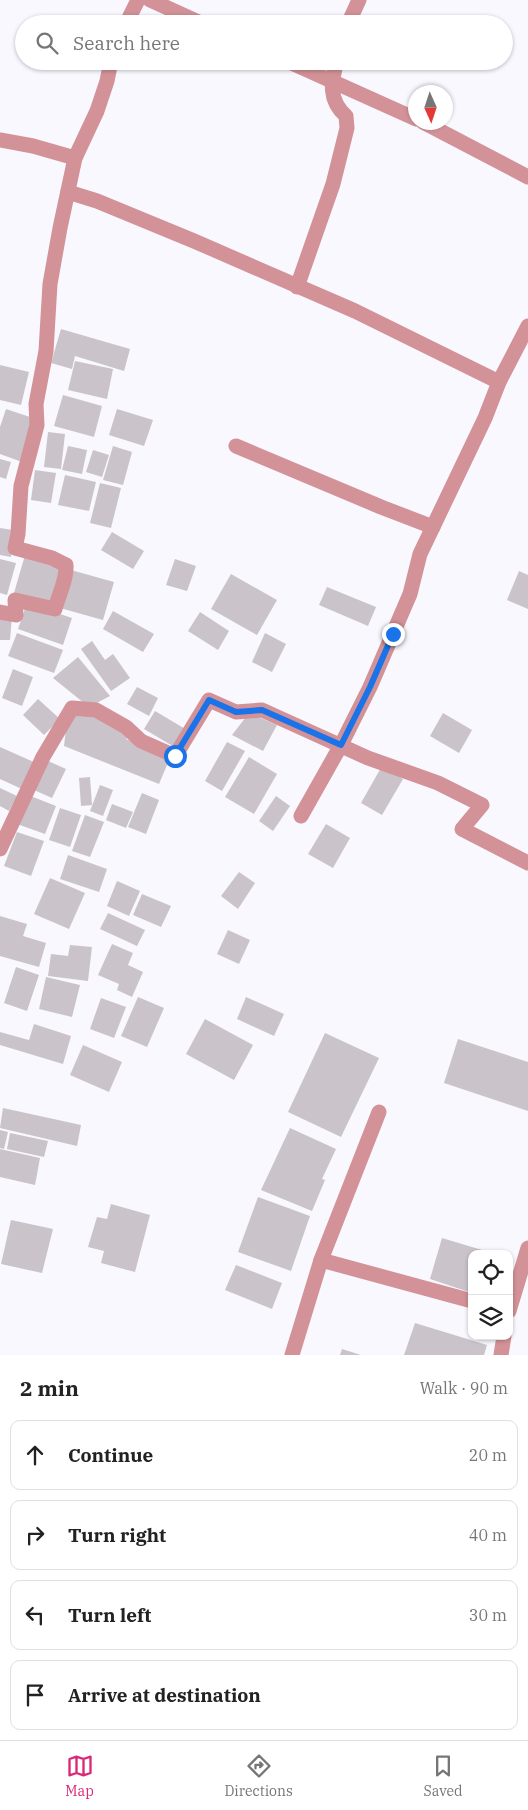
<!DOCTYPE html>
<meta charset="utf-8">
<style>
:root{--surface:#fff;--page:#f2f2f2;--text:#222;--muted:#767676;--line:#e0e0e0;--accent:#db2777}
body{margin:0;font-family:"IBM Plex Serif",serif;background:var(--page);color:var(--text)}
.controls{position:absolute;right:15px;bottom:15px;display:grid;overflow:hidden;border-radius:10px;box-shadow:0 1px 4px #0004}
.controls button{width:45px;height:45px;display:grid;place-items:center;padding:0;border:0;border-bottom:1px solid var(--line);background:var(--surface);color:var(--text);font:25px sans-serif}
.compass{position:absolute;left:408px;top:85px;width:45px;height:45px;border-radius:50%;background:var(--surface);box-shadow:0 1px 4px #0004;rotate:177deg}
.stop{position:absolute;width:15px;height:15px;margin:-11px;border:4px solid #1a73e8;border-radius:50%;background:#fff}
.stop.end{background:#1a73e8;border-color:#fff;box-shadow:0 1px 5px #0008}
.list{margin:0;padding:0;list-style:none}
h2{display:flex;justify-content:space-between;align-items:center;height:65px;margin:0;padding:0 20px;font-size:21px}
h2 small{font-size:16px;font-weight:400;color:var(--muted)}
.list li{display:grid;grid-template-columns:32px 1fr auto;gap:15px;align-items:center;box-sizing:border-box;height:70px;margin:0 10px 10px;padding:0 10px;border:1px solid var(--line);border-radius:10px}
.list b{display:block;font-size:19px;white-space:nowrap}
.list em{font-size:16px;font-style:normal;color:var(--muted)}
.icon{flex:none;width:28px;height:28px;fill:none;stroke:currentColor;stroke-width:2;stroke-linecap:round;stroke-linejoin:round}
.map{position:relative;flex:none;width:528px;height:1355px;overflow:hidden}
.search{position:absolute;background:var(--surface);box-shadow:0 1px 4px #0004;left:15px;right:15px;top:15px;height:55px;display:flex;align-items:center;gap:12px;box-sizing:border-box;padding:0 18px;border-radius:28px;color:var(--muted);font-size:19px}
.sheet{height:385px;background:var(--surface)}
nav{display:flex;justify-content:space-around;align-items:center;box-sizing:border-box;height:70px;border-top:1px solid var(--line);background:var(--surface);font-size:14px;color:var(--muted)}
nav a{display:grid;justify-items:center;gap:2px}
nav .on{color:var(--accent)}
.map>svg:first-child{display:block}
.building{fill:#cbc3ca}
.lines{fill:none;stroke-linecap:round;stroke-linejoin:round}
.street{stroke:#d29297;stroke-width:15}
.route{stroke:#1a73e8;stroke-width:6}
</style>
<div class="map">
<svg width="528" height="1355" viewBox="0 0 528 1355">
<rect width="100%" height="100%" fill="#f8f8fe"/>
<g class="building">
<path d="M61,329L130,349L124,371L75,356L72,369L51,363Z"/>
<path d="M75,361L113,369L107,399L68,390Z"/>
<path d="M0,365L29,372L21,405L0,400Z"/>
<path d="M63,395L102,406L94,437L54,426Z"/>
<path d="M6,409L36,419L22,462L0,454V427Z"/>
<path d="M117,409L153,420L144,446L109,435Z"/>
<path d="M48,432L65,434L61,469L44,467Z"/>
<path d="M68,446L87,450L82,474L62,470Z"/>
<path d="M113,446L132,452L123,485L103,480Z"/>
<path d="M93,450L109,455L102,477L86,472Z"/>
<path d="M0,459L11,462L6,479L0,477Z"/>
<path d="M35,470L56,473L51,503L31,500Z"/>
<path d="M65,475L96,482L89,511L58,505Z"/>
<path d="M100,483L121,488L111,528L90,523Z"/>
<path d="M0,528L13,530L11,557L0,555Z"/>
<path d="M112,532L144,551L133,569L101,550Z"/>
<path d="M25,555L66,567L54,605L14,593Z"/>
<path d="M0,559L16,563L7,595L0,593Z"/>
<path d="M175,559L196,566L187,591L166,585Z"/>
<path d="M71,570L114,582L103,620L60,608Z"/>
<path d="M519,571L528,575V609L507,600Z"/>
<path d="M231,574L277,600L257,635L211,609Z"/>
<path d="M327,587L376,607L368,626L319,605Z"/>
<path d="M27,603L72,618L63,645L18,629Z"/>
<path d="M113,611L154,634L143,652L103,629Z"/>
<path d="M200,612L229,631L218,650L188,631Z"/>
<path d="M0,615L12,617L10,640H0Z"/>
<path d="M17,633L63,650L54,673L8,656Z"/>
<path d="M265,633L286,644L272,672L252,662Z"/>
<path d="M92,641L105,660L113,654L130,678L111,691L81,649Z"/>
<path d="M78,657L110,696L89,707L53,678Z"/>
<path d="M13,669L33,677L22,706L2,698Z"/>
<path d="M137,687L158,698L149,716L127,704Z"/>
<path d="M38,699L60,719L44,735L23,715Z"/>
<path d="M82,710L130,734L126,739L170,758L159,784L64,746L67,721Z"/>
<path d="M155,711L187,730L176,748L144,729Z"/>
<path d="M249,713L277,725L263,751L232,735Z"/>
<path d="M443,713L472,730L459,753L430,736Z"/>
<path d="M227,742L245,751L222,791L205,781Z"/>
<path d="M0,747L36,763L24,790L0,779Z"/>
<path d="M249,757L277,774L254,814L225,797Z"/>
<path d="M48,761L66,769L52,798L34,790Z"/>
<path d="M382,766L403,779L382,815L361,803Z"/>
<path d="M90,777L92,805L81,806L79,778Z"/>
<path d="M100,785L113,790L103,816L90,811Z"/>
<path d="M0,788L17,796L9,811L0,806Z"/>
<path d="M142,793L159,800L146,834L128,827Z"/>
<path d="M28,795L56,806L45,834L17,824Z"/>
<path d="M276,796L290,806L273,831L259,821Z"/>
<path d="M112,804L133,812L126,828L106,820Z"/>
<path d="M60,808L81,815L70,847L49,840Z"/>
<path d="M85,815L104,822L90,857L72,851Z"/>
<path d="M326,824L350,838L333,868L308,854Z"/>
<path d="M17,832L44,841L31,876L4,866Z"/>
<path d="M68,855L107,869L99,892L60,879Z"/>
<path d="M239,872L255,883L238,909L221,896Z"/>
<path d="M50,878L85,893L69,929L34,914Z"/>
<path d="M117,881L140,891L129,916L107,906Z"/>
<path d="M142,894L171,906L161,927L133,915Z"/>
<path d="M108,913L145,930L137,946L100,929Z"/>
<path d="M0,916L27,924L23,936L46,943L39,967L0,956Z"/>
<path d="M228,930L250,940L239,964L217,954Z"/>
<path d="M112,944L133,953L128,965L143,972L132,997L117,990L119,984L98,975Z"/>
<path d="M70,945L92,947L88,981L48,976L51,954L68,956Z"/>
<path d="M16,967L39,975L27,1011L4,1003Z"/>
<path d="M46,977L80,985L72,1017L39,1009Z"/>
<path d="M138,997L164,1008L147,1047L121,1036Z"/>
<path d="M246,997L284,1014L274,1036L237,1019Z"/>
<path d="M101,998L126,1007L114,1038L90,1029Z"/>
<path d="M205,1019L253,1045L234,1080L186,1054Z"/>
<path d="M34,1024L71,1036L63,1064L0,1045V1032L29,1040Z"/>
<path d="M325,1033L379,1058L341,1137L288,1112Z"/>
<path d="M458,1039L528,1062V1111L444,1083Z"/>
<path d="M83,1045L122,1062L109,1092L70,1075Z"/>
<path d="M3,1108L81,1125L77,1146L0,1128Z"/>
<path d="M290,1128L336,1149L322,1179L325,1180L312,1211L261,1190Z"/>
<path d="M0,1130L8,1132L4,1149L0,1148Z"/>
<path d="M10,1133L48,1141L44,1157L7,1149Z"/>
<path d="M0,1149L40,1158L35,1185L0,1177Z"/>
<path d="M258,1197L310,1216L291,1271L238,1252Z"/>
<path d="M111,1204L150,1215L135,1272L101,1263L104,1251L88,1247L97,1217L107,1219Z"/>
<path d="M11,1220L53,1229L42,1273L1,1264Z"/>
<path d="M442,1238L492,1253L472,1254V1293L430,1279Z"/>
<path d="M236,1265L282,1283L272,1309L225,1290Z"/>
<path d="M415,1323L487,1345L484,1355H404Z"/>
<path d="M342,1349L361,1355H340Z"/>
</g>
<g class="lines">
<g class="street">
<path d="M150,0L203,24"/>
<path d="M126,24L138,0"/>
<path d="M348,24L359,0"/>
<path d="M287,61L416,119"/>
<path d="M423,122L528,177"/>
<path d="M0,140L33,146L75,158"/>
<path d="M68,192L97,201L194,241L355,311L499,382"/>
<path d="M297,287L333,184L347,128L346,116C328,100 331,82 337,61"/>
<path d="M236,446L381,507L433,527"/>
<path d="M0,612L16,615L15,600L55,609C59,594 67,579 66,565L52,558L15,548L18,534L21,486L37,425L36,404L46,351L50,284L60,228L75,158L97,111L107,81L111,61"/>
<path d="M301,816L341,745L370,687L410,594L420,554L485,418L499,382L528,326"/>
<path d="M0,849L43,757L72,708L96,710L126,727L141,741L175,756L209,700L236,712L262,710L368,758L438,783L482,805L462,829L528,863"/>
<path d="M321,1260L472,1301"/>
<path d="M509,1311L528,1248"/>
<path d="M292,1355L321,1260L379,1112"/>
<path d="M501,1355L504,1336"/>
</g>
</g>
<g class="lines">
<path class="route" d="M175,756L209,700L236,712L262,710L341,745L370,687L393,634"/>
</g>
</svg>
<div class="controls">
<button><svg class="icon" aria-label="locate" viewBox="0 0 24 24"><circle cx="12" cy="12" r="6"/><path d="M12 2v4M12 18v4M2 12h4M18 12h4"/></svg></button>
<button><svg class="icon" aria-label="layers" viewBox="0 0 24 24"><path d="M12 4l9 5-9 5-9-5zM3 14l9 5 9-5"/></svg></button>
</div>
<svg class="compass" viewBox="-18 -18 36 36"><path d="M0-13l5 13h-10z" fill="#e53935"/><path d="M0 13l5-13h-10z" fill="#767676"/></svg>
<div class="stop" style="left:175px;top:756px"></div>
<div class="stop end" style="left:393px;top:634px"></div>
<div class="search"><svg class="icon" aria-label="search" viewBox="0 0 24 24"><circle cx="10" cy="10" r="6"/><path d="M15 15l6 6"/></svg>Search here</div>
</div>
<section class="sheet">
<h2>2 min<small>Walk · 90 m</small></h2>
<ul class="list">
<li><svg class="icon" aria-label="ahead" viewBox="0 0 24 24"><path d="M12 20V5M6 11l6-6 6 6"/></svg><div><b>Continue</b></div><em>20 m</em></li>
<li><svg class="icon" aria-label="right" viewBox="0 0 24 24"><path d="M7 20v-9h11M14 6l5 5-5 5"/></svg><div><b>Turn right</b></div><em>40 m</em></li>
<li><svg class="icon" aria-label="left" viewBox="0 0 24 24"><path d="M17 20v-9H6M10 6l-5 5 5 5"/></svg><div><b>Turn left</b></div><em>30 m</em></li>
<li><svg class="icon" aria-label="arrive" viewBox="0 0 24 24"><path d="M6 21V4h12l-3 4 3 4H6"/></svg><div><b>Arrive at destination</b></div></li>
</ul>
</section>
<nav>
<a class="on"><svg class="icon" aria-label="map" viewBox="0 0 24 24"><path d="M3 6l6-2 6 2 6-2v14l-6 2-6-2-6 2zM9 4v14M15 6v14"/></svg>Map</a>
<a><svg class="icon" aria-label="directions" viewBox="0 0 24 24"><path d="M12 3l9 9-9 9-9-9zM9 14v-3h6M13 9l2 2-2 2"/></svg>Directions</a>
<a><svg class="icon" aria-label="saved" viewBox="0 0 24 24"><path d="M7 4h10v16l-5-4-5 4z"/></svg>Saved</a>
</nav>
